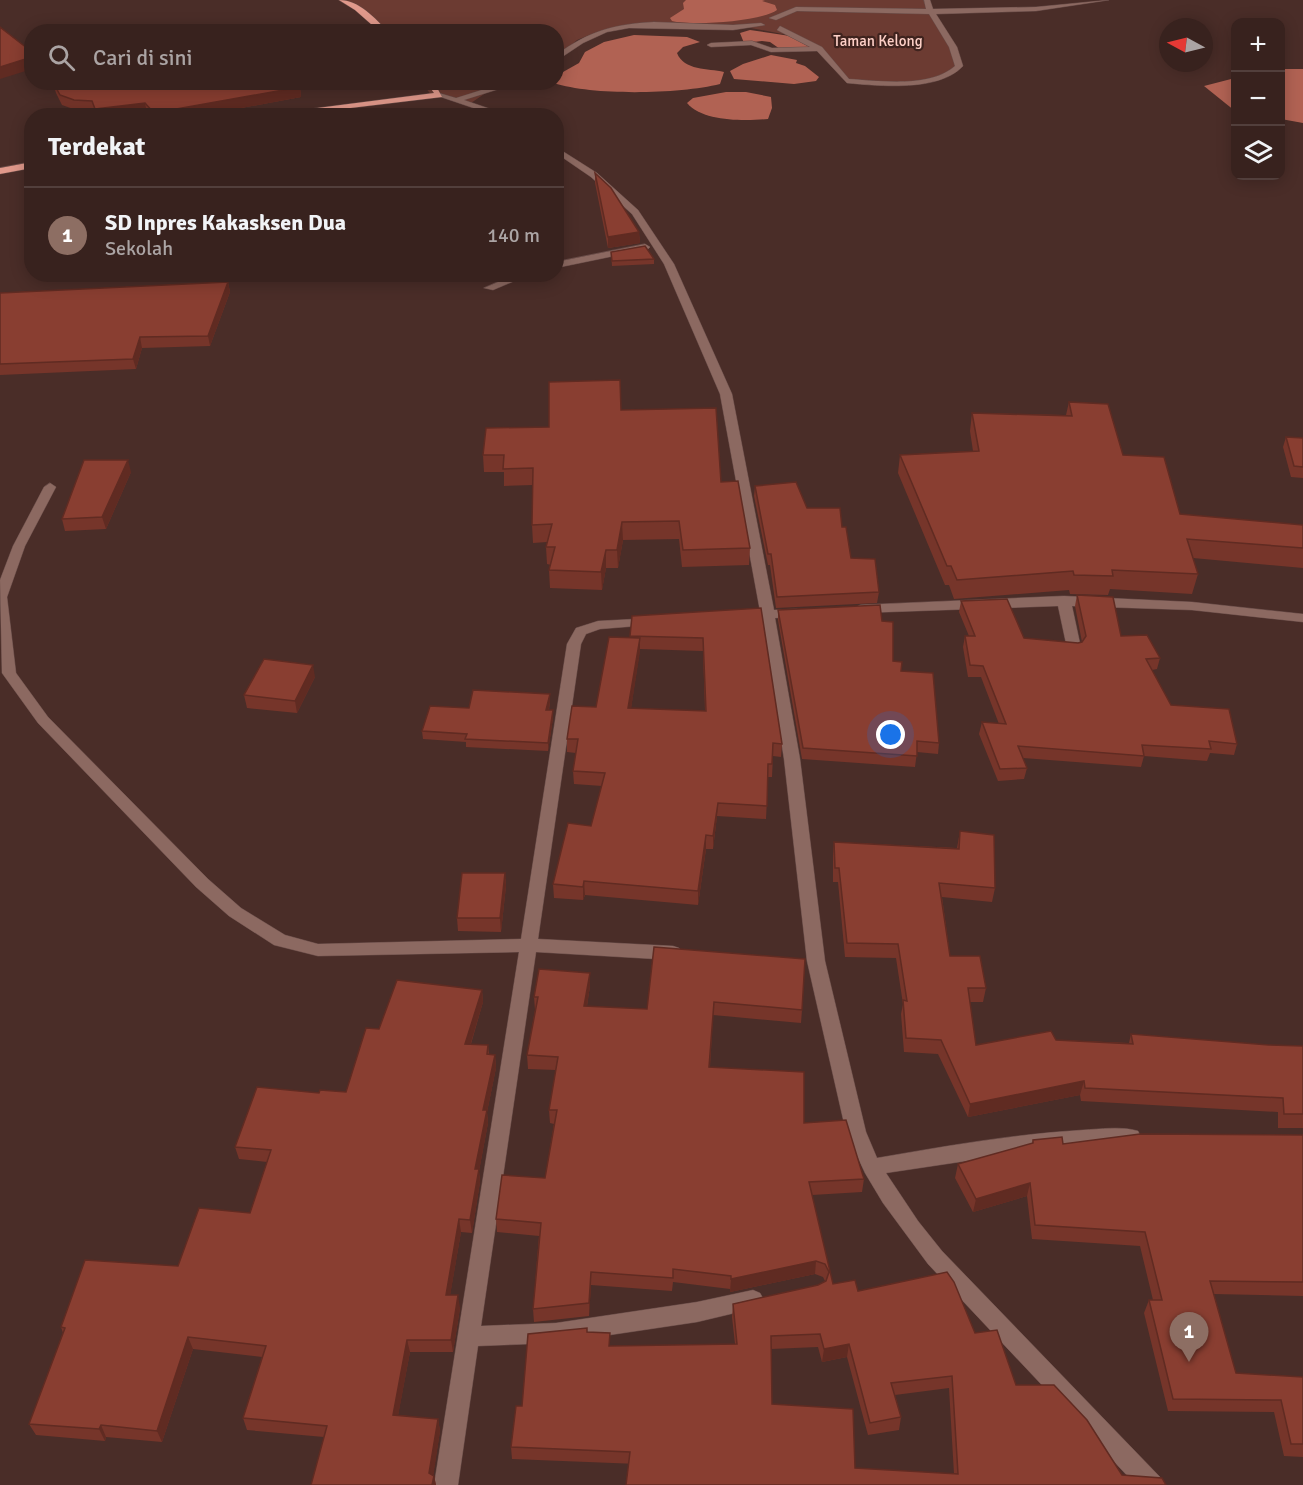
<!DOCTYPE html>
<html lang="id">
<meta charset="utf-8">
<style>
:root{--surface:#38221e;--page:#3f2a27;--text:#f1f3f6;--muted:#aba4a4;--line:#523f3c;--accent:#8c9099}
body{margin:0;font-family:Signika,sans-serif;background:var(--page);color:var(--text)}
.controls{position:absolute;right:18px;top:18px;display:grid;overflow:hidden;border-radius:12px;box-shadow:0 3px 15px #0003}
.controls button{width:54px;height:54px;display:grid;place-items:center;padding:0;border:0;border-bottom:2px solid var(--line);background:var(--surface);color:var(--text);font:30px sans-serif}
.compass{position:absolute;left:1159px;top:18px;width:54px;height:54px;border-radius:50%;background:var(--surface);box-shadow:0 3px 15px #0003;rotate:277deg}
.you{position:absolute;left:891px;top:735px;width:21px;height:21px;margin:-15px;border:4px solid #fff;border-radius:50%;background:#1a73e8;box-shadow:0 0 0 9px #1a73e833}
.badge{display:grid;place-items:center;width:39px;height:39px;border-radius:50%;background:var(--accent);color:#fff;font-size:20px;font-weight:700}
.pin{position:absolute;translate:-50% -50px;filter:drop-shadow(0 2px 3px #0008)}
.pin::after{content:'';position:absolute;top:32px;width:21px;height:18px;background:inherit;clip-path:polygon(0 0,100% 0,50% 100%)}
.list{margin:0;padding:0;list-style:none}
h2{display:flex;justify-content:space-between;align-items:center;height:78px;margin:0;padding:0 24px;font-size:26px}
h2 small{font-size:20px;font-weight:400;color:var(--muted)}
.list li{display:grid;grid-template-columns:39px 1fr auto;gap:18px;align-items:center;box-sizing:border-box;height:96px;padding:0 24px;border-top:2px solid var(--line)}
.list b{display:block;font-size:22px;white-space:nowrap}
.list p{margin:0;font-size:20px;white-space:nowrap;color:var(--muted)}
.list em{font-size:20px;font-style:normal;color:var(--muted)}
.icon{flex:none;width:33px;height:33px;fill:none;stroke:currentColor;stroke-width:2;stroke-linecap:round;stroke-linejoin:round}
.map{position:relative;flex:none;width:1303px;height:1485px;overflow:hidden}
.search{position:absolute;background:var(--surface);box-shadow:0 3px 15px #0003;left:24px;top:24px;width:540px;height:66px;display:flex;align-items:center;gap:15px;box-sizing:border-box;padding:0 21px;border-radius:24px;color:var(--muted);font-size:22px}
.panel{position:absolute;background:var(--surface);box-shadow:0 3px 15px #0003;left:24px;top:108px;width:540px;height:174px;border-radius:24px}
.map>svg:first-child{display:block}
.green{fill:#6c3b32}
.water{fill:#b16253}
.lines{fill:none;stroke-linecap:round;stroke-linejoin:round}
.minor-casing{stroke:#674b47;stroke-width:1}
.major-casing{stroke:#674b47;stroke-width:1}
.minor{fill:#8c6961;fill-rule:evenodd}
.major{fill:#e1998b;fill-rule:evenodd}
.wall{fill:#76352a;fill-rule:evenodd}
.shaded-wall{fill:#602b22}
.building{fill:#893e31;stroke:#602b22;stroke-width:1.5;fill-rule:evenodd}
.labels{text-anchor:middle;stroke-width:4.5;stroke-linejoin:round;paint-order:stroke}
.far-park-label{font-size:15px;fill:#fed0c7;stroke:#3f231e}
</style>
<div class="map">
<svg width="1303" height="1485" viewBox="0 0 1303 1485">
<rect width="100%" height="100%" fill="#4a2d28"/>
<g class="green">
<path d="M342,0H927L959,66L931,80L881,83L842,78L830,60L798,37L746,27L636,23L597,32L577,40L557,59L556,32L384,31L358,8Z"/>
<path d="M422,83H517L490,90L471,103L439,94L432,96Z"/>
</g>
<g class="water">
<path d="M686,0H765L762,1L775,5L777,10C760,22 691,26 672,21L670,18L684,9L683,3Z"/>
<path d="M750,30L790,36L813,49H780L770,42L762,41L744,43L740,33Z"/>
<path d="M634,35L687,37L700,42L683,47L677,53C684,71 708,68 724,72L720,84C680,94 593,96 554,83L563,72L579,63L585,52L604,42Z"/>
<path d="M771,55L797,60L796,63L805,66L819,77L816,81L794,84L734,79L730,71L743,64Z"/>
<path d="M1281,69H1303V123L1281,119Z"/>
<path d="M1235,78H1236L1235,111L1204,86Z"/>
<path d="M726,92H746L771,97L772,108L768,119C745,121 703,122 687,103L693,98Z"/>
</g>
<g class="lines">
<g class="minor-casing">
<g id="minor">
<path d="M924,0H930L933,9L1036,7L1109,0L1036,11L936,14L957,47L963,66C939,92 880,86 847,83L817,51L771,52L751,45L711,47L707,45L711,43L752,41L772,48L810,47L777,30L780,26L822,47L849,79C881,81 930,88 955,66L949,47L929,14L797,11L776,20L769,18L796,7L926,9Z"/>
<path d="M654,22L733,25L761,23L765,25L733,30L629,28L607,32L583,43L556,61V55C589,31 614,24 654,22Z"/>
<path d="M507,82H521L464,100L511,116H497L435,95L439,93L456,98Z"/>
<path d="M556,147L597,173L638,210L674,264L732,394L774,610L797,609L804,613L797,617L775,618L800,759L825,961L866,1132L877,1158C946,1146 1014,1134 1083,1130C1100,1129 1122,1126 1138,1131L1141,1137L1138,1143L1131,1145L1033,1151L886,1173L918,1221L942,1251L1160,1477L1164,1485H1136L928,1264L883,1203L865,1173L846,1132L807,961L784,759L762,619L743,620L736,616L743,612L760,611L720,394L664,264L632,214L591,177L556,153Z"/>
<path d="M645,244L650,247L648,249L556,268V262Z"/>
<path d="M516,274H531L493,290L484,288Z"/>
<path d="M50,483L56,487L25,546L7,597L16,673L48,717L208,879L241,908L285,935L318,944L521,939L567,644L576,628L598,621L655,618L657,621L650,625L600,629L586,634L581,644L538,939L673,946L679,948L682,953L679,958L673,960L536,952L481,1326L556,1323L697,1302L753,1290L760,1293L764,1300L760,1307L697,1322L556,1343L478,1346L458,1485H434L519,952L318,956L274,945L229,916L196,887L38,723L2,673L0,580L13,546L44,487Z"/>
<path d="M1064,596L1192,602L1303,614V622L1192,610L1072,606L1081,648L1074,652L1067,648L1058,606L860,613L853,609L860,605Z"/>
</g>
</g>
<g class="major-casing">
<g id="major">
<path d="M339,0C359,0 375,18 388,32H380L355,10Z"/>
<path d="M426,82H434L442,97L284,116H255L434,93Z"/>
<path d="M32,162V168L0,174V168Z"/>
</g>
</g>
<use href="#minor" class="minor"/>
<use href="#major" class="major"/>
</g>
<g class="wall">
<path d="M53,83L300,87L301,97L198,116H150L147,113L126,116H96L94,111L76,110L62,105L56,93Z"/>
<path d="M595,173L639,232L640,243L608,248L595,183Z"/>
<path d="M611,252L654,259V264L612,266Z"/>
<path d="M228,282L230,292L210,346L142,348L136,369L0,375V293Z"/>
<path d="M1069,402L1123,455L1180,514L1303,525V568L1193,558L1198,574L1192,594L1110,589L1108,595L1070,594L1069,590L954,599L949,585H945L898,473L900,455L973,451L970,431L972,413L1066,415Z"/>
<path d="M621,410L721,482L750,548L749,565L682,567L679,539L623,540L618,568H606L602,590L550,588L549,570L551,565L547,564L546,547L547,542L533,543L532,525L533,485L504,486V472H484L483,455L549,427Z"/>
<path d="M1286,437L1303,438V478L1291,477L1283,447Z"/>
<path d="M131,472L106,529L65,531L62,519Z"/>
<path d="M755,486L807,508L842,527L851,558L879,592L877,603L776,608L770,565H768L754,496Z"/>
<path d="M1077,595L1121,636L1160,658L1157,669L1152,670L1171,705L1237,744L1234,755L1210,753L1207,761L1144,756L1141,767L1023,758L1027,768L1024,779L998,781L979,734L982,722L999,724L981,677H968L963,647L965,636H969L959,612L961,601L1024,638L1078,643L1082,642L1075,606Z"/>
<path d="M761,608L782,744L781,757L773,756L772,777H768L766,819L717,816L713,849H706L698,905L585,895L583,900L554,898L553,884L591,826L602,786L574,784L573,771L576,753L567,752V739L596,707L630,638L632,616ZM640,649L703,651L705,711L631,708Z"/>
<path d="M778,610L893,661L901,671L939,743L938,754L917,752L915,767L802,759L778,620Z"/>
<path d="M315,677L297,713L247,708L244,695Z"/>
<path d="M550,694V702L549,710H553V718L548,751L466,747V742L423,739L422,731L469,708Z"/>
<path d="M960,831L995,888L992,902L942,897L950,956L986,988L983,1002H970L976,1045L1056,1040L1129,1043L1131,1034L1269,1045L1303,1046V1128H1278V1112L1081,1101L1080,1095L968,1117L938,1054L904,1052L901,1014L903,1004L896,958L845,957L838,882H833V855L834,842L957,848Z"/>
<path d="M505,873L506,886L501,932L458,931L457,918Z"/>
<path d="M654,947L802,1010L801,1023L713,1015L710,1067L804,1123L864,1179L862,1192L812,1195L833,1284L858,1291L975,1333L1016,1385L1122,1475L1166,1485L512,1459L511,1447L522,1406L587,1332L610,1346L735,1344L732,1317L733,1304L818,1285L825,1281L823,1277L815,1274L730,1292V1289L673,1282L672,1291L591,1285L589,1316L534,1322L533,1309L539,1236L497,1232L496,1219L545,1178L554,1124L550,1123L549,1110L556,1070L528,1069L527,1055L535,1010L534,997L590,973V986L587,1006L647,1009ZM818,1347L822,1362L847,1357L868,1435L899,1430L901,1417L895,1395L949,1388L954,1474L855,1468L772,1404L771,1349Z"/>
<path d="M482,990L483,1002L471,1044L488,1045L489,1054L495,1055L496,1068L487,1112L488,1123L479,1171L480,1182L472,1233L461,1232L450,1295L460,1308L453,1352H410L398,1415L438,1419L440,1431L433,1475L434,1476L436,1485H311L324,1437L247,1430L243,1418L262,1357L193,1349L162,1442L106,1437L105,1441L36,1435L29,1424L63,1333L61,1327L178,1266L250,1213L267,1162L239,1159L235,1147L319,1093L346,1092L379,1029Z"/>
<path d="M1303,1135V1296L1213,1294L1236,1373L1303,1377V1457L1284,1456L1274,1412L1168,1411L1144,1313L1149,1300H1153L1140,1246L1032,1239L1027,1196L973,1212L955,1178L958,1164L1032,1144L1033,1140L1063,1144Z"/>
</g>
<g class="shaded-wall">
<path d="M32,57V69L0,79V67Z"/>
<path d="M300,87L301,97L198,116H155L154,113Z"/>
<path d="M145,103L147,113L126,116H97L95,109Z"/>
<path d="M639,232L640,243L608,248V237Z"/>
<path d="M228,282L230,292L210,346L208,336Z"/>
<path d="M140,337L142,348L136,369L133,359Z"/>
<path d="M128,460L131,472L106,529L102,517Z"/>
<path d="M622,522L623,540L618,568L617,550Z"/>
<path d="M606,550V568L602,590L601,572Z"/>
<path d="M640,638V652L629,722L628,708Z"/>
<path d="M313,665L315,677L297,713L295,701Z"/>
<path d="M550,694V702L547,718L546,710Z"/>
<path d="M553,710V718L548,751V743Z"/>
<path d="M718,803L717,816L713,849V836Z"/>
<path d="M706,835V849L698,905V891Z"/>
<path d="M505,873L506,886L501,932L500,918Z"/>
<path d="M584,881L585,895L583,900V887Z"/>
<path d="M590,973V986L585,1019L584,1006Z"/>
<path d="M482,990L483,1002L467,1056L465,1044Z"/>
<path d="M495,1055L496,1068L487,1112L488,1123L479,1171L480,1182L472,1233L470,1220L475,1169L483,1110Z"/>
<path d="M1084,1081L1080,1095L968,1117L970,1104Z"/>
<path d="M1030,1183L1027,1196L973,1212L976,1199Z"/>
<path d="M459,1219L461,1232L448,1308L446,1295Z"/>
<path d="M816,1261L815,1274L730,1292L731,1279Z"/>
<path d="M591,1272V1285L589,1316V1303Z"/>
<path d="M458,1295L460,1308L453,1352L451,1340Z"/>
<path d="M188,1337L193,1349L162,1442L157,1431Z"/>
<path d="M407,1340L410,1352L396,1427L393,1415Z"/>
<path d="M849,1344L847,1357L822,1362L824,1349Z"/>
<path d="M438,1419L440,1431L432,1485L429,1473Z"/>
<path d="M101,1425L106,1437L105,1441L99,1429Z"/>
<path d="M434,1476L436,1485H432Z"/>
</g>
<g class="building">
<path d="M0,27L32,52V57L0,67Z"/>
<path d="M282,29L283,32L257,31Z"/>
<path d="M53,82H298L300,87L154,113L145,103L95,109L92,101L74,100L60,95Z"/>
<path d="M595,173L611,188L639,232L608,237Z"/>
<path d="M645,246L654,259L612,261L611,252Z"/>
<path d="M228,282L208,336L140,337L133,359L0,364V293Z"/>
<path d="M620,380L621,410L716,408L721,482L738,481L750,548L683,550L679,521L622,522L617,550H606L601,572L549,570L555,547H546L552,524L532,525L533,468L503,469L504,455H483L486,428L549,427V382Z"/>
<path d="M1069,402L1108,404L1123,455L1164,457L1180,514L1303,525V548L1187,539L1198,574L1112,570L1113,576L1074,575L1073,571L957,580L951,566H947L900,455L979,451L972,413L1072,416Z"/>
<path d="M1286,437L1303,438V467L1294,466Z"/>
<path d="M84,460H128L102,517L62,519Z"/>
<path d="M796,482L807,508H840L842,527H846L851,558L875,559L879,592L777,597L771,554H768L755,486Z"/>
<path d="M1077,595L1113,597L1121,636L1147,635L1160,658L1146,659L1171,705L1229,709L1237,744L1209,741L1211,749L1142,745L1144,756L1018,746L1027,768L1000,769L982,722L1006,724L983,666L970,665L965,636H975L961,601L1007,599L1024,638L1078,643L1082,642L1086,636Z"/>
<path d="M880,605L882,621L893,622V661L902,662L901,671L933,673L939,743L917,741V756L803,748L778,610Z"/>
<path d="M761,608L782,744L773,743L772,764H768L767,806L718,803L713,836L706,835L698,891L584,881L583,887L553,884L568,823L591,826L605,773L573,771L578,739H567L572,706L596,707L609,637L640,638L628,708L706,711L703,638L630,636L632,616Z"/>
<path d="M264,659L313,665L295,701L244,695Z"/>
<path d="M473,690L550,694L546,710H553L548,743L465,739L467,734L422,731L430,706L469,708Z"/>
<path d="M960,831L994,835L995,888L939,883L950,956H980L986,988H968L976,1045L1051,1031L1056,1040L1133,1044L1131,1034L1269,1045L1303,1046V1114H1284L1283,1098L1085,1088L1084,1081L970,1104L941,1040L906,1038L903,1000L907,1001L898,944L847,943L839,868H835L834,842L959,849Z"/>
<path d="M462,873H505L500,918H457Z"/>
<path d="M654,947L805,959L802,1010L714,1002L709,1067L804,1072V1123L846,1120L864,1179L809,1182L833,1284L855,1280L858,1291L947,1272L954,1282L975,1333L997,1330L1016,1385H1054L1087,1420L1122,1475L1162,1478L1166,1485H626L630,1452L511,1447L516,1406H522L528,1334L587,1328V1332L610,1333L609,1346L737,1344L733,1304L818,1285L826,1281L829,1272L825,1264L816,1261L731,1279V1276L673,1269V1278L591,1272L589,1303L533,1309L541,1223L496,1219L502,1175L545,1178L557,1110H549L558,1057L527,1055L538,997H534L539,969L590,973L584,1006L647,1009ZM820,1334L824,1349L849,1344L870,1423L901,1417L891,1383L952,1376L958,1474L855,1468L853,1409L772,1404L771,1336Z"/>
<path d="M397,980L482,990L465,1044L488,1045L487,1054L495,1055L483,1110H487L475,1169H479L470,1220L459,1219L446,1295H458L451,1340H407L393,1415L438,1419L429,1473L434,1476L432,1485H311L327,1426L243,1418L266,1346L188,1337L157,1431L101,1425L99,1429L29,1424L65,1328L61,1327L85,1260L178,1266L199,1208L250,1213L271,1150L235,1147L257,1087L319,1093L320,1090L346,1092L366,1028L379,1029Z"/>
<path d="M1140,1134L1303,1135V1282L1210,1281L1236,1373L1303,1377V1444H1291L1281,1400L1173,1399L1149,1300H1162L1145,1232L1035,1225L1030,1183L976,1199L958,1164L1033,1143V1140L1062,1137L1063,1144Z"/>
</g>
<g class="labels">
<g class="far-park-label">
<text x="878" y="46">Taman Kelong</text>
</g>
</g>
</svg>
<div class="controls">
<button>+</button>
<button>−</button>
<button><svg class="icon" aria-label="layers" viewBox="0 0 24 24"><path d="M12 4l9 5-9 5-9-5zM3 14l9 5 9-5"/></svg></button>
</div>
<svg class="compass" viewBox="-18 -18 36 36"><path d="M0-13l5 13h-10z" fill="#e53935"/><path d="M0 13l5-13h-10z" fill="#aba4a4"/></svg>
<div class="you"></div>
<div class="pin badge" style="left:1189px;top:1362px;background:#8d6e63">1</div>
<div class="search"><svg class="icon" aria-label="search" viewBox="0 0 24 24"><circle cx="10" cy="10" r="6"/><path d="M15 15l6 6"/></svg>Cari di sini</div>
<section class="panel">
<h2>Terdekat<small></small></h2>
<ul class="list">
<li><span class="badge" style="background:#8d6e63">1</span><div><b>SD Inpres Kakasksen Dua</b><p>Sekolah</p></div><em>140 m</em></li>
</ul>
</section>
</div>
